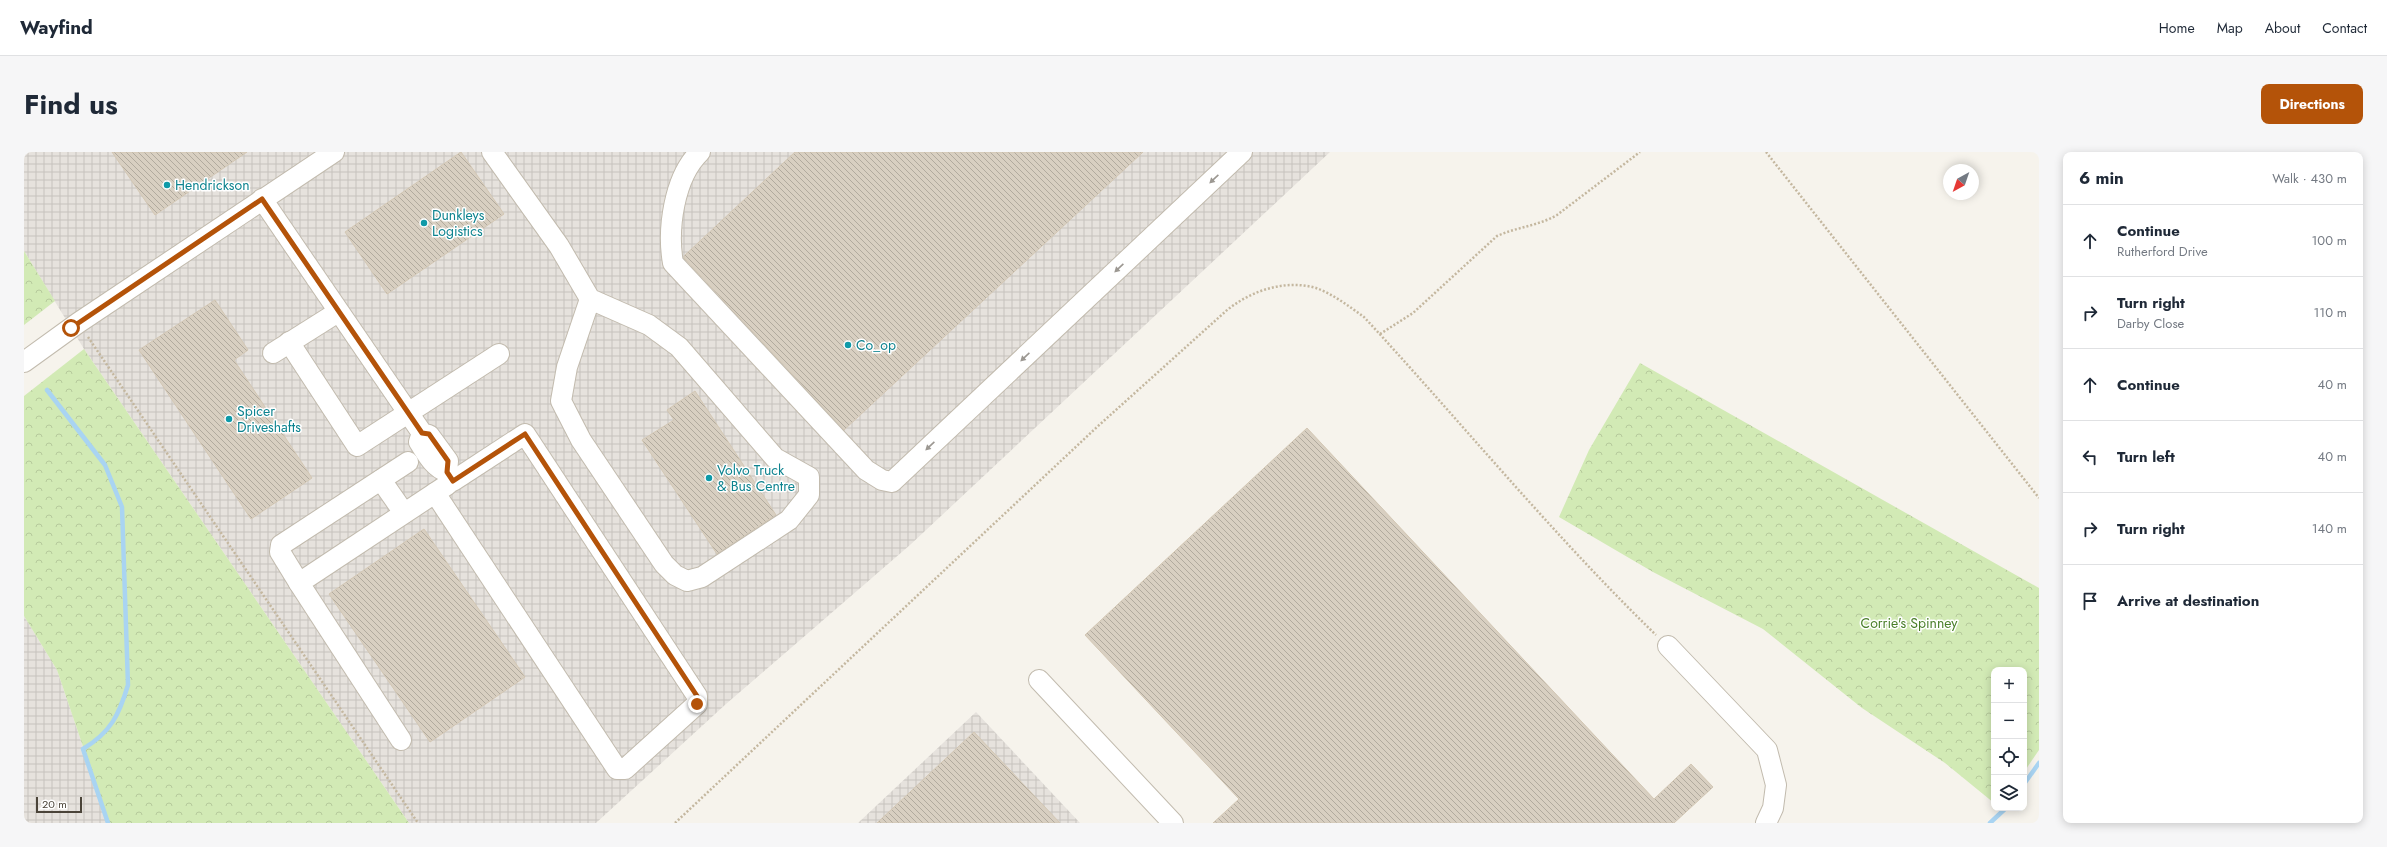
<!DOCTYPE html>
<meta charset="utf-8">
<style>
:root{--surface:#fff;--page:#f6f6f7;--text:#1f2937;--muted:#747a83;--line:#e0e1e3;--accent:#b45309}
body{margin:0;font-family:Jost,sans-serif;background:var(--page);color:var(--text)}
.controls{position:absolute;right:12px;bottom:12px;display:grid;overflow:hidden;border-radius:8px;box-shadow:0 2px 10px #0003}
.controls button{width:36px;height:36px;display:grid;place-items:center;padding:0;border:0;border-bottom:1px solid var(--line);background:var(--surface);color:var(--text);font:20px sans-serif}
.compass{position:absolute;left:1919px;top:12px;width:36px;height:36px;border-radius:50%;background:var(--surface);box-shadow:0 2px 10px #0003;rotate:220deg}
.scale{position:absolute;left:12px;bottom:10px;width:46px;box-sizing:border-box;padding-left:4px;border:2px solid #4b4439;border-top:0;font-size:11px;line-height:14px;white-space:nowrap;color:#4b4439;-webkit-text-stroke:3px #fff;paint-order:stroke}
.stop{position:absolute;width:12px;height:12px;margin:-9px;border:3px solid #b45309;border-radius:50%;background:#fff}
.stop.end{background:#b45309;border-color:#fff;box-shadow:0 1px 4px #0008}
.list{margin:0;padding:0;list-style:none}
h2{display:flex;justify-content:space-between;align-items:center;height:52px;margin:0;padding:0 16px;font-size:17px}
h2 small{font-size:13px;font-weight:400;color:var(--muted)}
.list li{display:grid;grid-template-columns:26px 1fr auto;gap:12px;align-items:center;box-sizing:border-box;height:72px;padding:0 16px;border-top:1px solid var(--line)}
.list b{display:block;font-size:15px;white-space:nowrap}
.list p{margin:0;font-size:13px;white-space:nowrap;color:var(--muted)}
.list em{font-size:13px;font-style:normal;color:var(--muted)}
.icon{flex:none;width:22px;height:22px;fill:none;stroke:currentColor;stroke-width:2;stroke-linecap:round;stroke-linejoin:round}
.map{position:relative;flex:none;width:2015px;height:671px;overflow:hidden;border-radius:8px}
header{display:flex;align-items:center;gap:24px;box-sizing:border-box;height:56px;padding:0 20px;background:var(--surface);border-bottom:1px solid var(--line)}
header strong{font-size:19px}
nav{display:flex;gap:22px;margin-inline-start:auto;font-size:14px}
.intro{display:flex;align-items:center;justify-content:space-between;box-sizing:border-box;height:96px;padding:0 24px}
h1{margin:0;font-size:28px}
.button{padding:10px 18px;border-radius:8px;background:var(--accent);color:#fff;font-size:14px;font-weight:700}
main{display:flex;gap:24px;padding:0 24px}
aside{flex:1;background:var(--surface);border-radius:8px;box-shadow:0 2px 10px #0003}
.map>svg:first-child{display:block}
.industrial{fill:url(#industrial-grid)}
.forest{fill:url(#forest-crowns)}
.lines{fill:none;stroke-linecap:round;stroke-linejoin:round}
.stream{stroke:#a9d4f2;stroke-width:4.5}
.building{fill:url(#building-back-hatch);stroke:#d3c7b4}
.minor-casing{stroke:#c2bbae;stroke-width:22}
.path{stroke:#c4b79f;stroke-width:2.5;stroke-dasharray:2 2;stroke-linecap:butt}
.minor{stroke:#fff;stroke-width:20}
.oneway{fill:#9c9892}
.route{stroke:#b45309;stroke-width:5}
.culture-dot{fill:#0f9aa8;stroke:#fff;stroke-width:1.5}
.labels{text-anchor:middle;stroke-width:3;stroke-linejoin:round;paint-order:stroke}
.culture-label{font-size:14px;fill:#0d838f;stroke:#fff;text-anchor:start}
.park-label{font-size:14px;fill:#4a7f2a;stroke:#fff}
</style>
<header>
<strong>Wayfind</strong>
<nav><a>Home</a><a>Map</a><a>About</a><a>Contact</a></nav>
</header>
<div class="intro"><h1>Find us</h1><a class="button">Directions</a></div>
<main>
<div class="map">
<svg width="2015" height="671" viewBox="0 0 2015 671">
<defs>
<pattern id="industrial-grid" width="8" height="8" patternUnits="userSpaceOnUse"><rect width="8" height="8" fill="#e6e2dd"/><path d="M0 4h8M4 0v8" fill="none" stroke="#c7c3be"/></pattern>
<pattern id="forest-crowns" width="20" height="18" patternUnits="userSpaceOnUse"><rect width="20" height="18" fill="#d2eab5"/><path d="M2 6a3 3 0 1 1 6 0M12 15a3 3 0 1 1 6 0" fill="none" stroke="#b6ca9c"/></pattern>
<pattern id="building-back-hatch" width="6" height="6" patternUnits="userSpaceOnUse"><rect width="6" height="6" fill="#d8cfc1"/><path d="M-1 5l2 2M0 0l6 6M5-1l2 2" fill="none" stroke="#b1aa9e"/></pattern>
</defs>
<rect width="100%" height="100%" fill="#f6f3ec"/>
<g class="industrial">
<path d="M0,0H1306L886,393L702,552L572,671H385L60,197L0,99Z"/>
<path d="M0,464L33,518L85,671H0Z"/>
<path d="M952,560L1056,671H834Z"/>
</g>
<g class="forest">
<path d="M0,99L31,149L0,173Z"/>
<path d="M60,197L385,671H85L33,518L0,464V244Z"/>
<path d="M1616,211L2015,436V598L2000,620V518H1970V651L1921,611L1838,556L1739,477L1629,420L1535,365L1565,298Z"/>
</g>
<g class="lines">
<g class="stream">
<path d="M23,238L81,313L98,355L104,533C95,563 87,580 59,597L84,671"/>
<path d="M2000,632L2015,611"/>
<path d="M1966,671L1982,656"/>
</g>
</g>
<g class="building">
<path d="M88,0H223L131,63Z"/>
<path d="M437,0L480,62L363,142L321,80Z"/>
<path d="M771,0H1119L820,278L660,106V104Z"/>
<path d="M191,148L224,198L210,208L288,326L227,367L115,198Z"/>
<path d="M671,239L752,363L693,402L618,288L650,268L643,258Z"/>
<path d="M1283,276L1630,647L1667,612L1689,635L1650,671H1189L1215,647L1061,483Z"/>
<path d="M400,377L501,525L406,590L305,442Z"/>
<path d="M950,580L1036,671H853Z"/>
</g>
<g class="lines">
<g class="minor-casing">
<g id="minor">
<path d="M468,0L535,94L566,147L625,173L655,195L751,306L785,325V343L765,368L678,425L663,429L651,423L640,412L557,288L537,249L543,215L566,147"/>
<path d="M676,0C650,25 643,77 649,111L842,318L858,328L868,330L1218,0"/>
<path d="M238,47L398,281L405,283L424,309L423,320C409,315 403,302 395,290L398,281"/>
<path d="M265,190L333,294L475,202"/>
<path d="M249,201L314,160"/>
<path d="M0,210L54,171L310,0"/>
<path d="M357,328L380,361"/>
<path d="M411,341L593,617H601L673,552V544L501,282L429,329"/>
<path d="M275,431L256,400L257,393L384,310"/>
<path d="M1644,494L1743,598L1752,633L1749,656L1742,671"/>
<path d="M1015,528L1149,671"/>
<path d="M377,588L275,431L423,333"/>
</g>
</g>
<g class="path">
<path d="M1742,0L2015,346"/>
<path d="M1356,182L1389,161L1473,84C1493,75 1514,74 1533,63L1616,0"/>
<path d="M64,185L394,671"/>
<path d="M651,671L1073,275L1202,159C1226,139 1261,127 1292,136C1309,142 1326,155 1340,165C1438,271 1529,383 1632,483"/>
</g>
<use href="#minor" class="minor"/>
</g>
<defs><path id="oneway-solid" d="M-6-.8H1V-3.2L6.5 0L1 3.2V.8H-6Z"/></defs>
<g class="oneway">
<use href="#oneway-solid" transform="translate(1190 27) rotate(137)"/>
<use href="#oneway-solid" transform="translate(1095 116) rotate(137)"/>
<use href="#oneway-solid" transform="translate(1001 205) rotate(137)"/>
<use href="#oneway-solid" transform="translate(906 294) rotate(137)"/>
</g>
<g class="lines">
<path class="route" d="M47,176L238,47L398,281L405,282L424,309L423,320L429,329L501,282L673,544V552"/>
</g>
<g class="culture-dot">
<circle cx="143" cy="33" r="4"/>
<circle cx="400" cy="71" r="4"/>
<circle cx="824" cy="193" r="4"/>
<circle cx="205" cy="267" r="4"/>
<circle cx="685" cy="326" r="4"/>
</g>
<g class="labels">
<g class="culture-label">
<text x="151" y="38">Hendrickson</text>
<text x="408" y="68">Dunkleys<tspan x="408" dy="16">Logistics</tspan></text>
<text x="832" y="198">Co_op</text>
<text x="213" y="264">Spicer<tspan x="213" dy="16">Driveshafts</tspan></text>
<text x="693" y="323">Volvo Truck<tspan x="693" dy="16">&amp; Bus Centre</tspan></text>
</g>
<g class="park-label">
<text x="1885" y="476">Corrie's Spinney</text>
</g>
</g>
</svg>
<div class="controls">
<button>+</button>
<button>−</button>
<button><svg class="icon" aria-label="locate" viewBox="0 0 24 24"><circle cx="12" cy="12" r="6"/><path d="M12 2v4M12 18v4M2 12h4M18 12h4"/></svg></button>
<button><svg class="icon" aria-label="layers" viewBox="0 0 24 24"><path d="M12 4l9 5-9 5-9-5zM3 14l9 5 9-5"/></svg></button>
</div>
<svg class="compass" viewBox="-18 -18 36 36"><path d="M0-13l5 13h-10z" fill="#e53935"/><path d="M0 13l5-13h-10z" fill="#747a83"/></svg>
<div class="scale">20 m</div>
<div class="stop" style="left:47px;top:176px"></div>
<div class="stop end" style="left:673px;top:552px"></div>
</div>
<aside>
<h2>6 min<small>Walk · 430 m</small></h2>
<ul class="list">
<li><svg class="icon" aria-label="ahead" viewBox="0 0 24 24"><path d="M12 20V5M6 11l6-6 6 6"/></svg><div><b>Continue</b><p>Rutherford Drive</p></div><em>100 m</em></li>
<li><svg class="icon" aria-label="right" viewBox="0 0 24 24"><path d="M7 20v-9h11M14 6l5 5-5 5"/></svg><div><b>Turn right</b><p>Darby Close</p></div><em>110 m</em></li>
<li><svg class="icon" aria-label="ahead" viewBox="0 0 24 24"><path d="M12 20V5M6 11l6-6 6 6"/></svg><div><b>Continue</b></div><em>40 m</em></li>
<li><svg class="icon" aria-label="left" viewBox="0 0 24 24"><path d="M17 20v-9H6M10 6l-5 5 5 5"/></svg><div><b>Turn left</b></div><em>40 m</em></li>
<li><svg class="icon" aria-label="right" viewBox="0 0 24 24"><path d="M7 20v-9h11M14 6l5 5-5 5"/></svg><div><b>Turn right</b></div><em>140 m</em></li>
<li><svg class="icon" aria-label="arrive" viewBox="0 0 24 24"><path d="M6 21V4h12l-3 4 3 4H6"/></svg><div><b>Arrive at destination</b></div></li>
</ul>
</aside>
</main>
